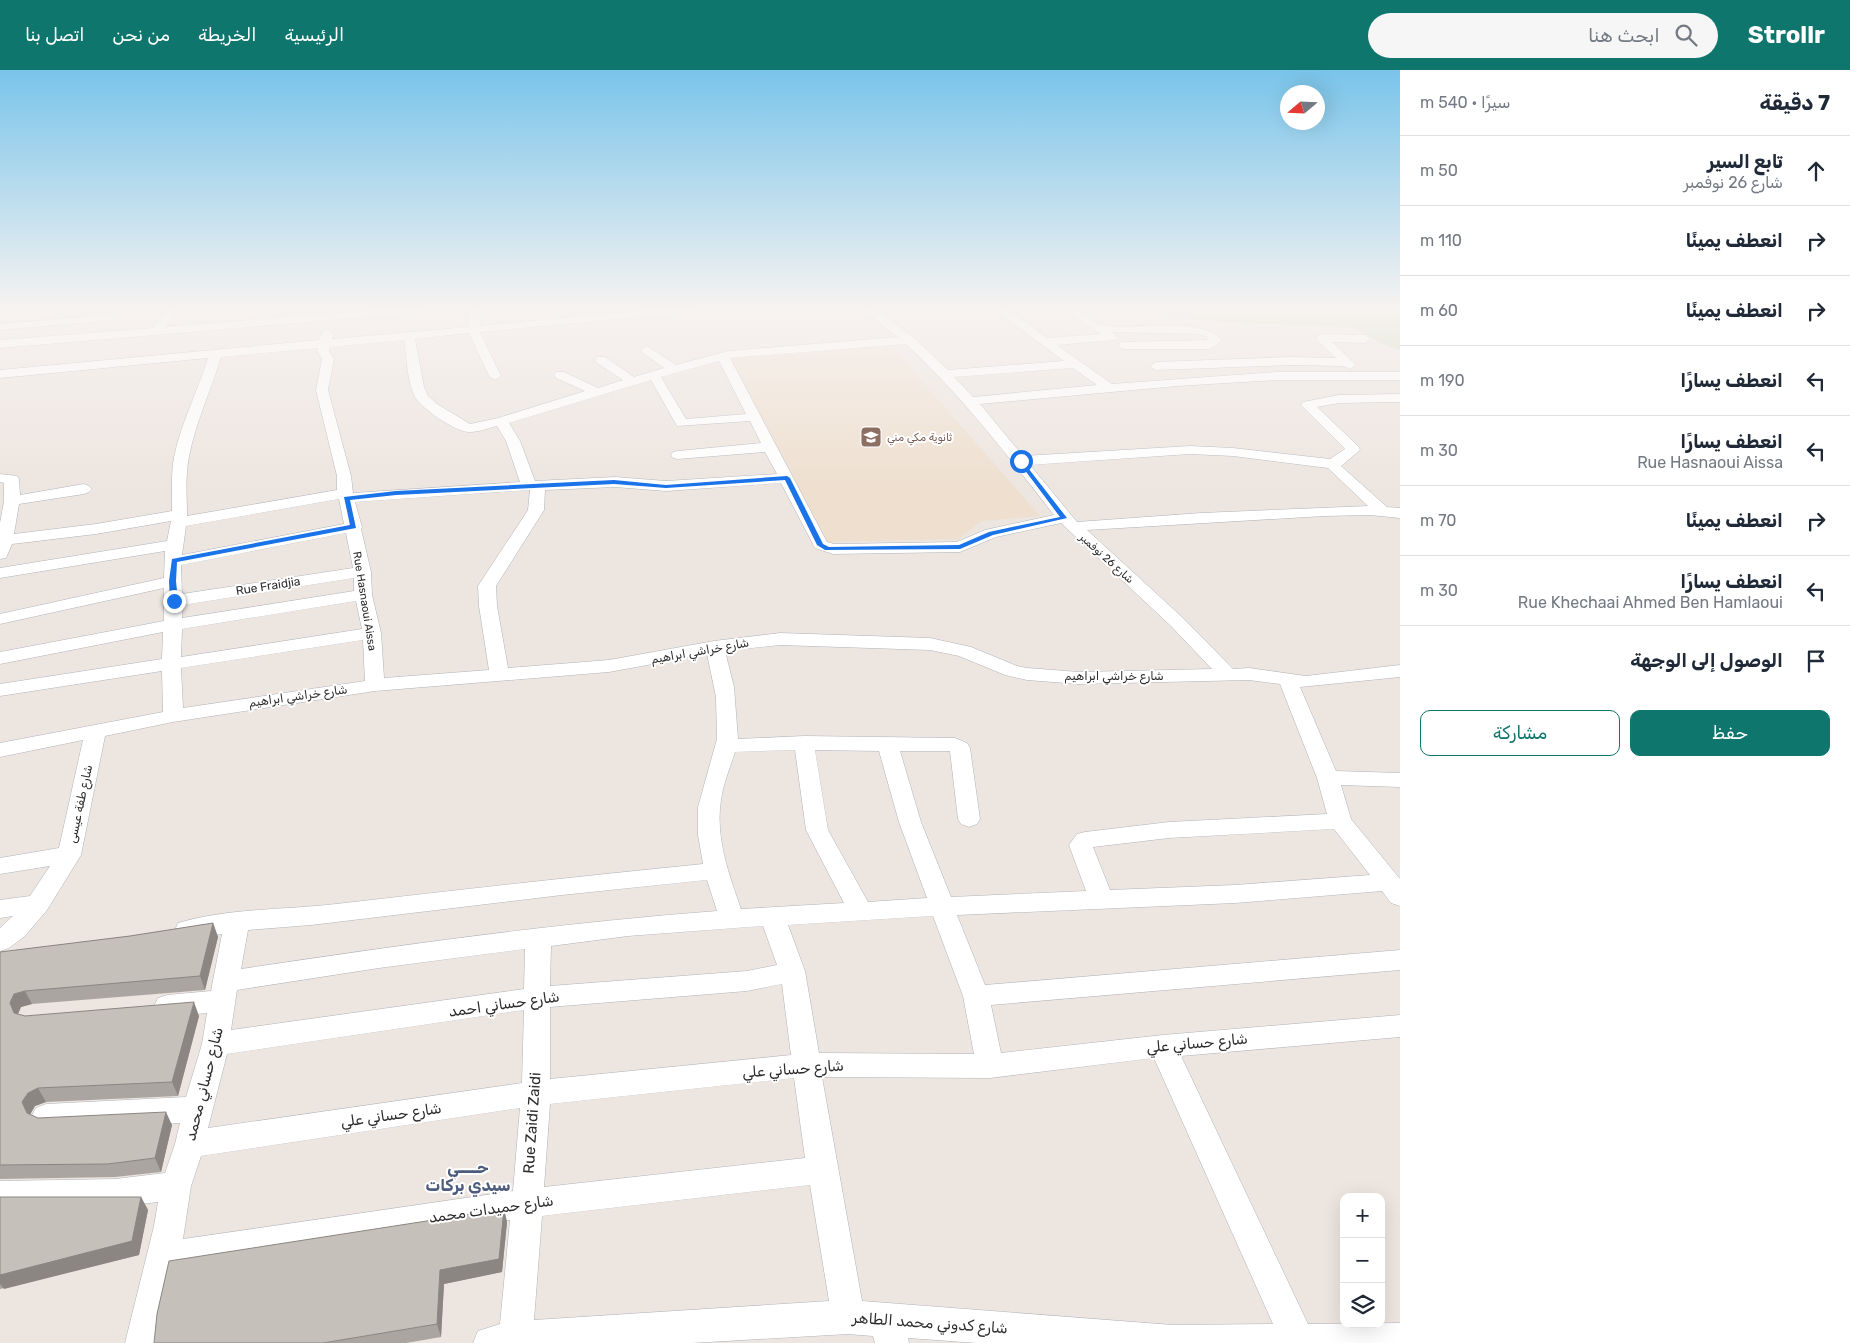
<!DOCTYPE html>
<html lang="ar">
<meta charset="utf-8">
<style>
:root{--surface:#fff;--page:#f6f6f7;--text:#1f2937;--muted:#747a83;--line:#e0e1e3;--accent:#0f766e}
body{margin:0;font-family:Rubik,Cairo,sans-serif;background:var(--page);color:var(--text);direction:rtl}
.controls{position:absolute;right:15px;bottom:15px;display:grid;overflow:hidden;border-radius:10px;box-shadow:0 5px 20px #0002}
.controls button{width:45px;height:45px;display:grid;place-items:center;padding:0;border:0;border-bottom:1px solid var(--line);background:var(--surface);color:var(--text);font:25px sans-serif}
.compass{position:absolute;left:1280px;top:15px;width:45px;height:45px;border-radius:50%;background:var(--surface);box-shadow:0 5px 20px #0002;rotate:251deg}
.stop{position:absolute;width:15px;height:15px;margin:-11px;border:4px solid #1a73e8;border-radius:50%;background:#fff}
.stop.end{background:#1a73e8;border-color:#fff;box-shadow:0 1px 5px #0008}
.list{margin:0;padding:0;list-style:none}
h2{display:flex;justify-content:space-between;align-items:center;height:65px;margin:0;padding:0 20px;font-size:21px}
h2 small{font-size:16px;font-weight:400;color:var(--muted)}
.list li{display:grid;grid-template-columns:32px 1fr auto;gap:15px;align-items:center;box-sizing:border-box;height:70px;padding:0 20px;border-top:1px solid var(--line)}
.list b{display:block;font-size:19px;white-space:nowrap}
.list p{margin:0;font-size:16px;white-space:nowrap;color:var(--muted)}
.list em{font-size:16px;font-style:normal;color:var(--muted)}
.actions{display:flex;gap:10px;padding:15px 20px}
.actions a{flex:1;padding:11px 0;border:1px solid var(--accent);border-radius:10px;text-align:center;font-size:18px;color:var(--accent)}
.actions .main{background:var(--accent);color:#fff}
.icon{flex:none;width:28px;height:28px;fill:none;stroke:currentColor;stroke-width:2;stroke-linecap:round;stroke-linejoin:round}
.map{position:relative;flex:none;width:1400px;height:1273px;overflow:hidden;direction:ltr}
header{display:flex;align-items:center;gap:30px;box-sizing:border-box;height:70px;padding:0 25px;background:var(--accent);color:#fff}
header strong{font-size:24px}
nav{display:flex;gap:28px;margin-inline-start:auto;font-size:18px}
.search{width:350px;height:45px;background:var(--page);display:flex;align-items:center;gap:12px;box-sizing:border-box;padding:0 18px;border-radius:28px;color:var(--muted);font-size:19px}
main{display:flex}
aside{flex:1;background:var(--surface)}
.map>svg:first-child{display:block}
.education{fill:#eedfcf}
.cemetery{fill:#cad7b6}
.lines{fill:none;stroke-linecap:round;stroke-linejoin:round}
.minor-casing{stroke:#afb3bc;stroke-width:1}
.minor{fill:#fff;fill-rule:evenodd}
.wall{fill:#aaa5a0}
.shaded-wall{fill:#8b8682}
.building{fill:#c6c0ba;stroke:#8b8682}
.route{fill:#1a73e8}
.labels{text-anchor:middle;stroke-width:4;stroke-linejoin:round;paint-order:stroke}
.far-education-label{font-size:11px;fill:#785e54;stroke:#fff;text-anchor:start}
.far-street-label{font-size:11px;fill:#2c2c2c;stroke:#fff}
.street-label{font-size:12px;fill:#2c2c2c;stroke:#fff}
.near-street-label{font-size:15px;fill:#2c2c2c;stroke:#fff}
.near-neighbourhood-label{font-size:16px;font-weight:bold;fill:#4d5c7c;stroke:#fff}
</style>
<header>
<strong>Strollr</strong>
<div class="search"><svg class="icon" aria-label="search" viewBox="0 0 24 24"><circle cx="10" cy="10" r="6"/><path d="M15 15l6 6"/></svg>ابحث هنا</div>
<nav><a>الرئيسية</a><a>الخريطة</a><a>من نحن</a><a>اتصل بنا</a></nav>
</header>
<main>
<aside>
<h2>7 دقيقة<small>سيرًا · 540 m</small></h2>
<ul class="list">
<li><svg class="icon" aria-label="ahead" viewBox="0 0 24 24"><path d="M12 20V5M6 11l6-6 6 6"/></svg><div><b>تابع السير</b><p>شارع 26 نوفمبر</p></div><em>50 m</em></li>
<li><svg class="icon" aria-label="right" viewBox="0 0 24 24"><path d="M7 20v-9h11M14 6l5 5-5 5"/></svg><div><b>انعطف يمينًا</b></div><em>110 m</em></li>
<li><svg class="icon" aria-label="right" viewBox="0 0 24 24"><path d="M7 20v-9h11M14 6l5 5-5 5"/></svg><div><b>انعطف يمينًا</b></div><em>60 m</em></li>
<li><svg class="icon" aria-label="left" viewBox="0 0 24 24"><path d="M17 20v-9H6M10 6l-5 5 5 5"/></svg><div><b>انعطف يسارًا</b></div><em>190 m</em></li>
<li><svg class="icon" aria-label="left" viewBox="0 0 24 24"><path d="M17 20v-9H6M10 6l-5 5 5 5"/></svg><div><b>انعطف يسارًا</b><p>Rue Hasnaoui Aissa</p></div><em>30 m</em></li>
<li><svg class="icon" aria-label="right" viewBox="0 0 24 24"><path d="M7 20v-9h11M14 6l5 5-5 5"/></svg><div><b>انعطف يمينًا</b></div><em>70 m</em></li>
<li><svg class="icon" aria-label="left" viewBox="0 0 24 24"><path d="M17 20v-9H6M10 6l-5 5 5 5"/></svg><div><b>انعطف يسارًا</b><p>Rue Khechaai Ahmed Ben Hamlaoui</p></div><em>30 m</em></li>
<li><svg class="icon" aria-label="arrive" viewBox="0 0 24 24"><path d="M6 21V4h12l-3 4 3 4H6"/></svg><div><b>الوصول إلى الوجهة</b></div></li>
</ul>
<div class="actions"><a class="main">حفظ</a><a>مشاركة</a></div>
</aside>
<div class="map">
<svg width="1400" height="1273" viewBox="0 0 1400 1273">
<rect width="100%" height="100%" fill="#ede5df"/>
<path class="education" d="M892,277L1040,446L981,451L959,469L825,472L730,288Z"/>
<path class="cemetery" d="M1160,239H1400V280L1384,275L1356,258L1223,252L1166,246Z"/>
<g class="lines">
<g class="minor-casing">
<g id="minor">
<path d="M167,239H178L165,257L382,239H427L422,242L391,245L0,278V270L153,258Z"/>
<path d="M470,239H482L480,256L654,239H698L693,242L480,262L501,306L495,310L489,306L469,263L415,269L424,317L428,326L437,334L470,354L498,348L585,321L556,308L554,305L556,302H564L598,318L623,310L597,293L595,290L597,287H605L634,307L664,298L643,283L641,280L647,276L676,295L728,281L898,267L862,239H875L913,267L948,300L1064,291L994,239H1007L1047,268L1101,264L1064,239C1087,239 1085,250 1102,255C1133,262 1202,244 1222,271L1210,279H1125L1121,278L1119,275L1121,272L1209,270L1205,266L1197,264L1112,262L1118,267L1116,270L1057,275L1112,314L1277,302H1400V310H1277L1177,316L980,334L1023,386L1190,376L1233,378L1330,389L1345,379L1301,335L1303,332L1339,325L1400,324V332L1339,333L1317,337L1359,377L1360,380L1341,396L1387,437L1400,438V448L1370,445L1324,446L1087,460L1183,548L1233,599L1249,598L1306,606L1400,595V607L1300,617L1336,701L1400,703V717L1341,715L1351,749L1400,809V836L1391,833L1382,821L1235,833L957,845L985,915L1400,880V900L991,935L1001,983L1163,965L1400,945V967L1181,986L1308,1254L1400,1253V1273H977L908,1268L909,1273H875L873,1266L848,1264L691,1273H473L478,1261L500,1254L510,1150L175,1201L159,1273H125L154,1156L158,1132L115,1137L0,1139V1111L115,1109L165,1103L175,1074L180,1053L46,1060L36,1056L31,1047L36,1038L46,1034L186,1027L202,974L207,943L167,947L158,944L154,936L158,928L167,925L211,921L222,864L187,869L178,867L175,860L178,853C228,838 285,840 336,834C459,820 581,806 703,794L698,765V737L717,669L716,627L707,584L609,602L375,621L173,652L105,666L81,785L47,840L25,866L9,878L0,881V858L13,846L0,848V830L30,826L50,796L0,804V788L59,778L83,670L0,687V673L163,642L162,601L0,626V614L162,589L163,562L0,594V582L164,551V518L0,554V544L164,508L165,481L0,508V498L167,471L171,451L96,464L12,474L6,488L0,489V453L4,431V413L0,412V404L17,406L19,409L20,425L84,414L89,416L92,419L89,422L84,424L19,434L14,464L96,454L172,441C172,424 171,404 174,387C181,353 198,321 208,288L0,308V300L319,270L323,261L327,259L333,263L332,269L468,257ZM404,270C407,288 407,311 415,327C422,339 457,363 470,362C479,362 489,358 497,356L506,371L520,412L353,423L351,406L328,320L334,289L329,281L330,277ZM906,274C962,326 1007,385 1054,445L985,460L957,472L834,474L827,472L730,288ZM318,278L317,281L322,289L316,320L337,406V420L187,446C187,427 185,406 189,387C195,353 211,321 221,287ZM719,291L746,344L686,349L661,307ZM1073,298L1097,315L973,327L954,307ZM651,310L677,356L750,351L761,373L678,381L673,382L671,385L673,388L678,389L765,382L777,404L666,411L615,407L535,411L520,371L509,353ZM1190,384L1233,386L1328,398L1368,436L1201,443L1077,452L1030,395ZM781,413L815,478L833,484L960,482L996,467L1061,453L1171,556L1212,599L1079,602L1027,598L1017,596L971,577L930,568L780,563L714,571L609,590L508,598L497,536L496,516L544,440L545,420L615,417L666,421ZM530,420L528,440L478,516L479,536L489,600L384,608L381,563L372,525L371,502L361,459L362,457L355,432ZM339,429L344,454L182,485L186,456ZM346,463L353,498L182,524L181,495ZM354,508V521L182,548L183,535ZM356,531L362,559L181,587L182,559ZM363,570L365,611L183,638L181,598ZM780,575L930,580L959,586L1005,605L1027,610L1079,614L1249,610L1280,614L1317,708L1327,744L1169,752L1085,762L1077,764L1069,775L1086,821L951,827L921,752L900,681H950L958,749L961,754L969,757L977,754L980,749L970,678L967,673L955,668L804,666L738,669L734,617L725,581ZM795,680L806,760L844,833L741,839C729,805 715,767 721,730C723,714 730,698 735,682ZM815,680L879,681L899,752L927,828L868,832L828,760ZM1334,759L1370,805L1235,815L1110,820L1093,777L1169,768ZM707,810L717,841C558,853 399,875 241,899L248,860L311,855L562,825ZM933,846L963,926L974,984L819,983L805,901L788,855ZM763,856L777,895L747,901L550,916L551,876L628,866ZM525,879L524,919L231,960L237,920L379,898ZM782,914L791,985L550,1009V937L747,921ZM524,940L522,1013L208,1058L227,984ZM1154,988L1273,1254L1173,1255L862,1231L822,1007L990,1008ZM794,1008L805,1088L544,1117L550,1034ZM520,1038L513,1121L183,1169L191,1116L201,1086ZM810,1115L829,1231L534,1250L542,1146Z"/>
<path d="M109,245L115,248L113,250L0,260V254Z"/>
<path d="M1321,264L1365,265L1371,269L1365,273L1332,272L1356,295L1350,299L1344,296L1292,295L1156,300L1150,296L1156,292L1292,287L1336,288L1315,268Z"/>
</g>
</g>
<use href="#minor" class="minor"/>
</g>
<g class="wall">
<path d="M213,853L218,867L205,920L32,934L21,937L18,944L25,946H199L178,1026L46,1032L35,1036L30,1045L38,1048L172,1055L161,1102L115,1107L0,1109V882L130,866Z"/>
<path d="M0,1127H141L148,1140L139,1185L0,1219Z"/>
<path d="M504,1139L507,1152L502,1202L444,1214L441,1267L406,1273H154Z"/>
</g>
<g class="shaded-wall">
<path d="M213,853L218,867L205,920L200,906Z"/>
<path d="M25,921L32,934L21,937L17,946L14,943L10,933L14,924Z"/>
<path d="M194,932L199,946L178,1026L172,1012Z"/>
<path d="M38,1018L46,1032L35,1036L29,1046L27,1043L22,1032L28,1023Z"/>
<path d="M166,1042L172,1055L161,1102L155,1088Z"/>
<path d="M141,1127L148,1140L139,1185L4,1219L0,1214V1205Z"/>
<path d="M504,1139L507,1152L502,1202L444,1214L441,1267L437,1254L440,1200Z"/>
</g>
<g class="building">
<path d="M213,853L200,906L25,921L14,924L10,933L14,943L25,946L194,932L172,1012L38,1018L28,1023L22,1032L27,1043L38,1048L166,1042L155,1088L108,1094L0,1095V882L130,866Z"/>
<path d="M0,1127H141L132,1171L0,1205Z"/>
<path d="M504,1139L499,1189L440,1200L437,1254L323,1273H154L157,1244L169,1191Z"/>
</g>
<linearGradient id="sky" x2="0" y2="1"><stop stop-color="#79c4ea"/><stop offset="0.57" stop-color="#f7f3f1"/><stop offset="1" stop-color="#f7f3f1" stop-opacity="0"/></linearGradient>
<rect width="1400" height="418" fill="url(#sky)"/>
<path class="route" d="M1021,389L1067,448L993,465L960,479L825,480L817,475L785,410L666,418L614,414L396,425L350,430L356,458L177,492L176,511L178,531L174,533L170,531L169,511L172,489L350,455L344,427L396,421L614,410L666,415L787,406L790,408L823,474L829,477L959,475L989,462L1060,447L1018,391Z"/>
<defs>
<g id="school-square" transform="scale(1.125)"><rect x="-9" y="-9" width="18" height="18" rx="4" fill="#8d6e63" stroke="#fff"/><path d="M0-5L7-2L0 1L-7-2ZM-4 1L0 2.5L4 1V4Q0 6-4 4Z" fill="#fff"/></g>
</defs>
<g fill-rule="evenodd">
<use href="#school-square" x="871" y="367"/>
</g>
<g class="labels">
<g class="far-education-label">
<text x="887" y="371">ثانوية مكي مني</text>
</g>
<g class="far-street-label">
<text transform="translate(1107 488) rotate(42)" y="4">شارع 26 نوفمبر</text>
<text transform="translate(365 531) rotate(81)" y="4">Rue Hasnaoui Aissa</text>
</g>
<g class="street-label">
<text transform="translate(268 516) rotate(-9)" y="4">Rue Fraidjia</text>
<text transform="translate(700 581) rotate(-10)" y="4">شارع خراشي ابراهيم</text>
<text x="1114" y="610">شارع خراشي ابراهيم</text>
<text transform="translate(298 626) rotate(-8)" y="4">شارع خراشي ابراهيم</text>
<text transform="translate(80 734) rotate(-78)" y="4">شارع طفة عيسى</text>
</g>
<g class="near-street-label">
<text transform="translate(504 934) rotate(-8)" y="5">شارع حساني احمد</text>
<text transform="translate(1197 973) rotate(-5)" y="5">شارع حساني علي</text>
<text transform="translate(793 999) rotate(-4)" y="5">شارع حساني علي</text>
<text transform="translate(204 1014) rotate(-76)" y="5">شارع حساني محمد</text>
<text transform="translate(391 1045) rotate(-8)" y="5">شارع حساني علي</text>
<text transform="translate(532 1053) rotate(-86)" y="5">Rue Zaidi Zaidi</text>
<text transform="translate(491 1139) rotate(-8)" y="5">شارع حميدات محمد</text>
<text transform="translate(930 1253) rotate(4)" y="5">شارع كدوني محمد الطاهر</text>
</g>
<g class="near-neighbourhood-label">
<text x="468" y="1103">حــــي<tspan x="468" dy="18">سيدي بركات</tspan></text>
</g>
</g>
</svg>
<div class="controls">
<button>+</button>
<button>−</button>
<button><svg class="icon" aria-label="layers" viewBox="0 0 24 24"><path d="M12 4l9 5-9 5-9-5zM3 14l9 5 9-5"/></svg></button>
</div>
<svg class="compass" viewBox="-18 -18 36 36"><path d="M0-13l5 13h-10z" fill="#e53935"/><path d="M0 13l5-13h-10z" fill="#747a83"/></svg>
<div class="stop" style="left:1021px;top:391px"></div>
<div class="stop end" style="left:174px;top:531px"></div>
</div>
</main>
